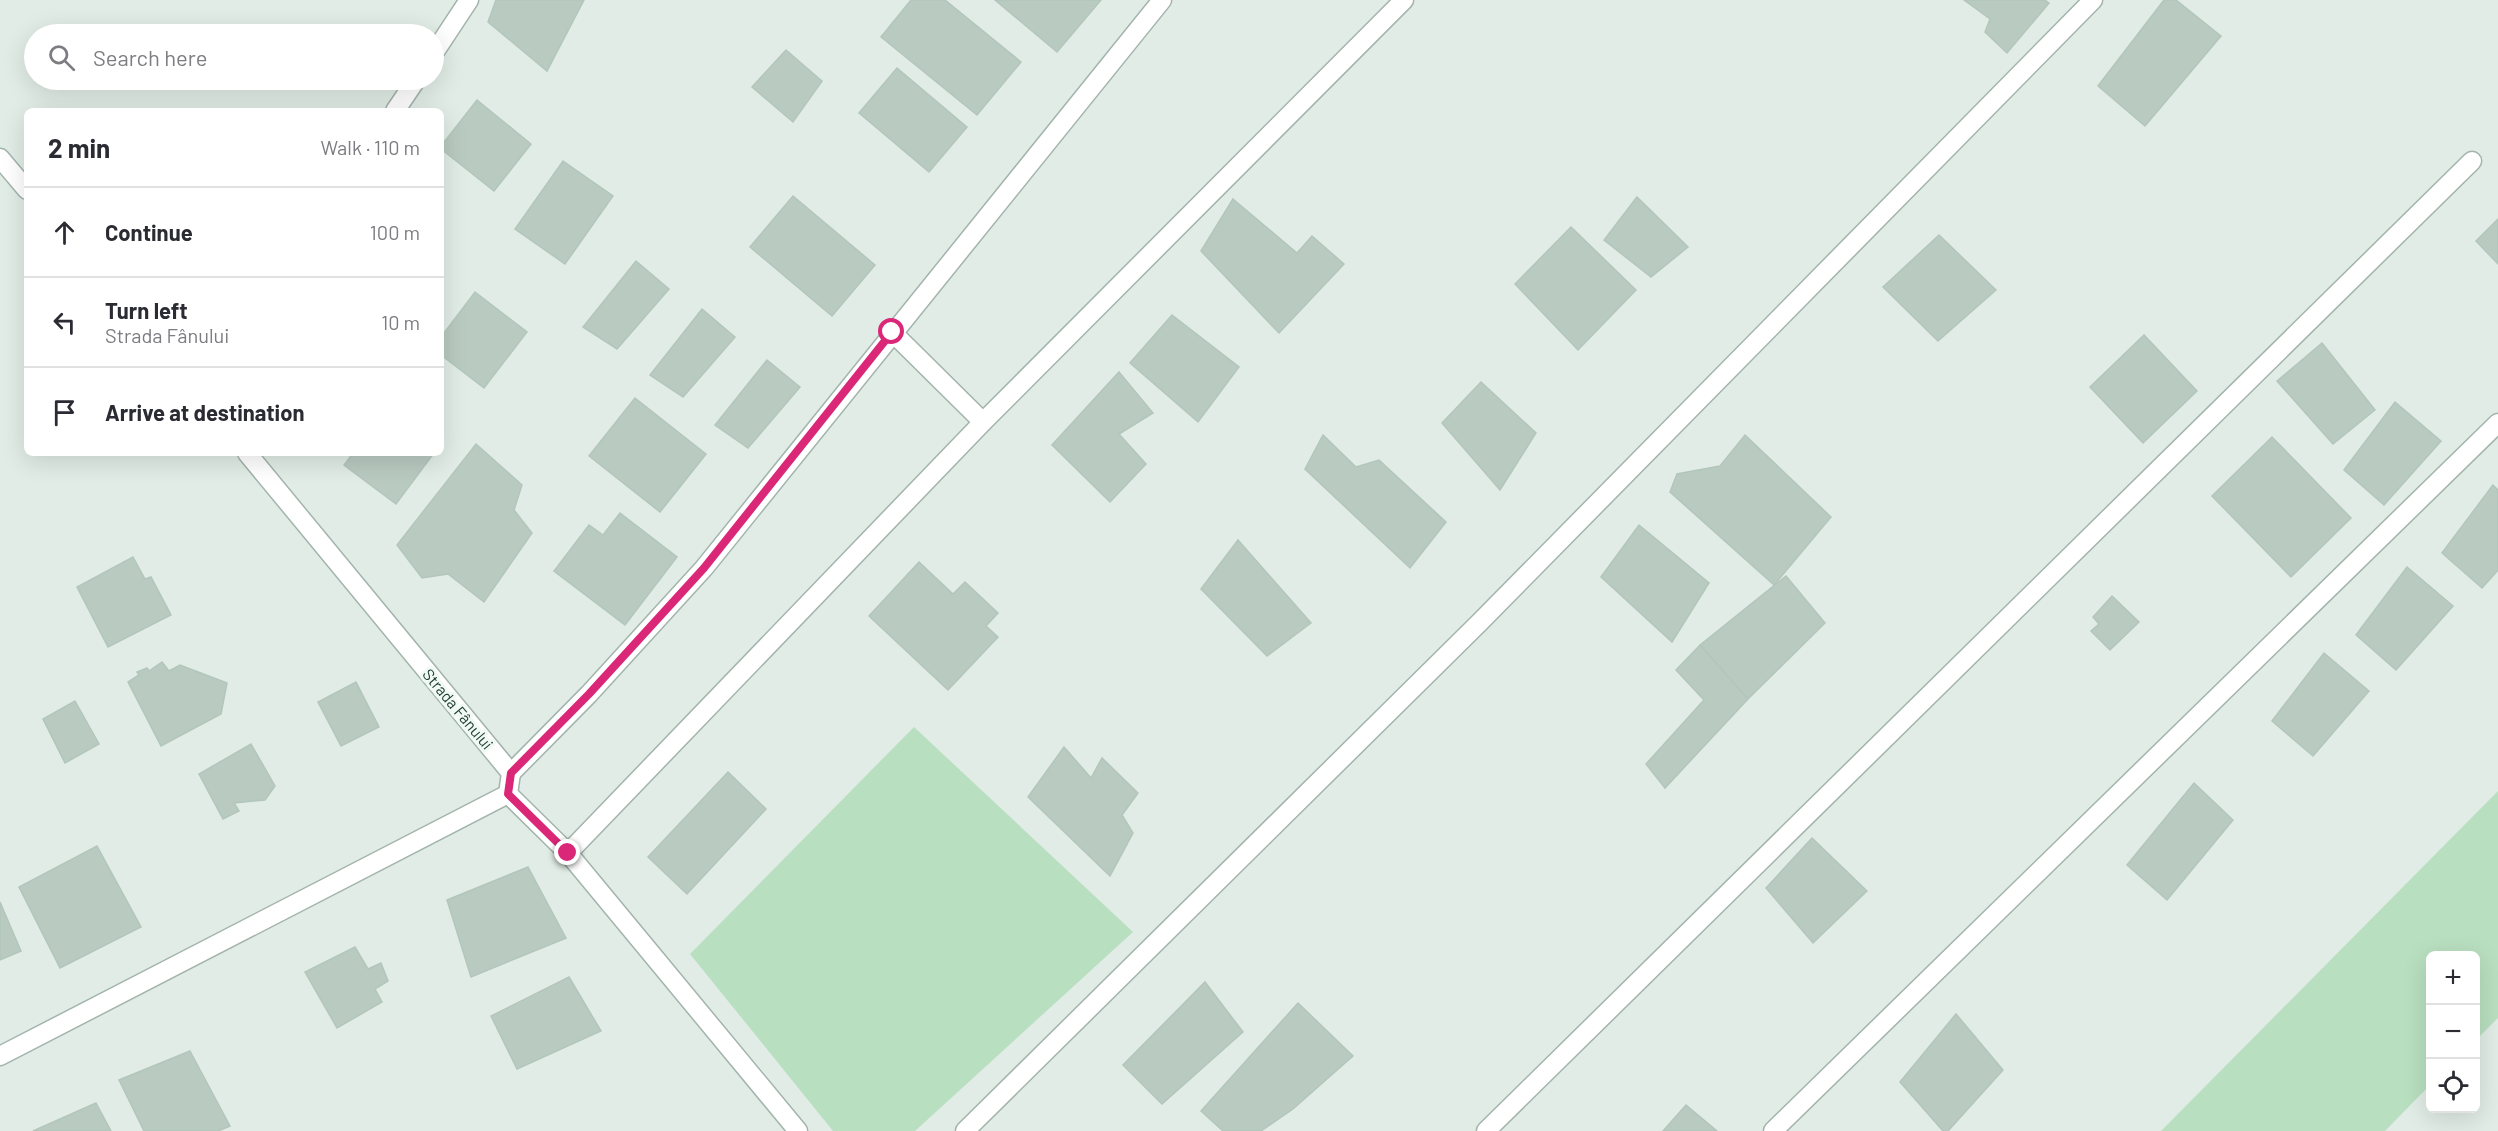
<!DOCTYPE html>
<meta charset="utf-8">
<style>
:root{--surface:#fff;--page:#f2f2f3;--text:#2b2b33;--muted:#7c7c81;--line:#e1e1e2}
body{margin:0;font-family:Barlow,sans-serif;background:var(--page);color:var(--text)}
.controls{position:absolute;right:18px;bottom:18px;display:grid;overflow:hidden;border-radius:9px;box-shadow:0 6px 24px #0002}
.controls button{width:54px;height:54px;display:grid;place-items:center;padding:0;border:0;border-bottom:2px solid var(--line);background:var(--surface);color:var(--text);font:30px sans-serif}
.stop{position:absolute;width:18px;height:18px;margin:-14px;border:4px solid #db2777;border-radius:50%;background:#fff}
.stop.end{background:#db2777;border-color:#fff;box-shadow:0 2px 6px #0008}
.list{margin:0;padding:0;list-style:none}
h2{display:flex;justify-content:space-between;align-items:center;height:78px;margin:0;padding:0 24px;font-size:26px}
h2 small{font-size:20px;font-weight:400;color:var(--muted)}
.list li{display:grid;grid-template-columns:39px 1fr auto;gap:18px;align-items:center;box-sizing:border-box;height:90px;padding:0 24px;border-top:2px solid var(--line)}
.list b{display:block;font-size:22px;white-space:nowrap}
.list p{margin:0;font-size:20px;white-space:nowrap;color:var(--muted)}
.list em{font-size:20px;font-style:normal;color:var(--muted)}
.icon{flex:none;width:33px;height:33px;fill:none;stroke:currentColor;stroke-width:2;stroke-linecap:round;stroke-linejoin:round}
.map{position:relative;flex:none;width:2498px;height:1131px;overflow:hidden}
.search{position:absolute;background:var(--surface);box-shadow:0 6px 24px #0002;left:24px;top:24px;width:420px;height:66px;display:flex;align-items:center;gap:15px;box-sizing:border-box;padding:0 21px;border-radius:33px;color:var(--muted);font-size:22px}
.panel{position:absolute;background:var(--surface);box-shadow:0 6px 24px #0002;left:24px;top:108px;width:420px;height:348px;border-radius:9px}
.map>svg:first-child{display:block}
.green{fill:#b8dfbf}
.building{fill:#b9cac1;stroke:#b3c6bc;stroke-width:1.5}
.lines{fill:none;stroke-linecap:round;stroke-linejoin:round}
.service-casing{stroke:#a3b4ad;stroke-width:21}
.minor-casing{stroke:#a3b4ad;stroke-width:21}
.service{stroke:#fff;stroke-width:18}
.minor{stroke:#fff;stroke-width:18}
.route{stroke:#db2777;stroke-width:8}
.labels{text-anchor:middle;stroke-width:6;stroke-linejoin:round;paint-order:stroke}
.street-label{font-size:16px;fill:#203e33;stroke:#f1f9f4}
</style>
<div class="map">
<svg width="2498" height="1131" viewBox="0 0 2498 1131">
<rect width="100%" height="100%" fill="#e1ece6"/>
<g class="green">
<path d="M914,727L1133,932L915,1131H833L690,954Z"/>
<path d="M2498,791V1018L2476,1040V956H2430V1085L2385,1131H2161Z"/>
</g>
<g class="building">
<path d="M496,0H584L547,71L488,22Z"/>
<path d="M911,0H945L1021,62L977,115L881,37Z"/>
<path d="M995,0H1101L1057,52Z"/>
<path d="M1964,0H2045L2049,3L2007,53L1985,32L1990,19Z"/>
<path d="M2164,0H2176L2221,36L2145,126L2098,86Z"/>
<path d="M786,50L822,81L793,122L752,87Z"/>
<path d="M897,68L967,127L929,172L859,113Z"/>
<path d="M477,100L531,144L494,191L441,149V146Z"/>
<path d="M563,161L613,196L565,264L515,229Z"/>
<path d="M793,196L875,265L832,316L750,247Z"/>
<path d="M1637,197L1688,247L1651,277L1604,240Z"/>
<path d="M1233,199L1297,253L1312,236L1344,264L1279,333L1201,251Z"/>
<path d="M2498,219V264L2476,241Z"/>
<path d="M1571,227L1636,290L1578,350L1515,284Z"/>
<path d="M1939,235L1996,290L1938,341L1883,287Z"/>
<path d="M636,261L669,289L617,349L583,327Z"/>
<path d="M475,292L527,332L484,388L441,355V337Z"/>
<path d="M702,309L735,337L683,397L650,375Z"/>
<path d="M1172,315L1239,367L1198,422L1130,363Z"/>
<path d="M2144,335L2197,391L2143,443L2090,387Z"/>
<path d="M2322,343L2375,410L2333,444L2277,381Z"/>
<path d="M767,360L800,387L748,448L715,425Z"/>
<path d="M1119,372L1153,413L1119,434L1146,464L1110,502L1052,445Z"/>
<path d="M1481,382L1536,433L1500,490L1442,423Z"/>
<path d="M635,398L706,454L660,512L589,456Z"/>
<path d="M2395,402L2441,441L2384,505L2344,470Z"/>
<path d="M1323,435L1356,467L1379,460L1446,522L1410,568L1305,469Z"/>
<path d="M1745,435L1831,517L1774,585L1670,492L1677,474L1720,466Z"/>
<path d="M2272,437L2351,518L2291,577L2212,496Z"/>
<path d="M476,444L522,485L514,510L532,533L484,602L448,574L422,578L397,545Z"/>
<path d="M353,453H434L396,504L344,465Z"/>
<path d="M2493,485L2498,490V570L2482,588L2442,553Z"/>
<path d="M620,513L677,557L625,625L554,571L589,525L603,535Z"/>
<path d="M1639,525L1709,583L1672,642L1601,577Z"/>
<path d="M1238,540L1311,623L1267,656L1201,589Z"/>
<path d="M133,557L145,579L151,577L171,615L108,647L77,587Z"/>
<path d="M919,562L953,594L965,582L998,613L986,626L998,637L948,690L869,616Z"/>
<path d="M2407,567L2453,606L2396,670L2356,635Z"/>
<path d="M1786,576L1825,623L1748,699L1700,645Z"/>
<path d="M2112,596L2139,622L2110,650L2091,631L2099,624L2093,617Z"/>
<path d="M1700,645L1748,699L1665,788L1646,764L1704,700L1676,670Z"/>
<path d="M2324,653L2369,691L2313,756L2272,721Z"/>
<path d="M162,662L169,671L180,665L227,683L221,714L161,746L128,682L139,675L137,672L147,668L149,671Z"/>
<path d="M356,682L379,727L341,746L318,702Z"/>
<path d="M75,701L99,744L65,763L43,719Z"/>
<path d="M251,744L275,786L265,800L234,803L239,811L223,819L199,774Z"/>
<path d="M1064,747L1091,778L1102,758L1138,793L1122,815L1133,833L1110,876L1028,797Z"/>
<path d="M728,772L766,809L687,894L648,857Z"/>
<path d="M2194,783L2233,820L2167,900L2127,865Z"/>
<path d="M1812,838L1867,891L1813,943L1766,888Z"/>
<path d="M97,846L141,927L60,968L19,887Z"/>
<path d="M528,867L566,938L471,977L447,900Z"/>
<path d="M0,902L21,951L0,960Z"/>
<path d="M355,947L368,969L381,963L388,981L375,989L382,1002L337,1028L305,972Z"/>
<path d="M569,977L601,1031L517,1069L491,1016Z"/>
<path d="M1205,982L1243,1032L1162,1104L1123,1065Z"/>
<path d="M1298,1003L1353,1056L1293,1109L1261,1131H1223L1201,1111Z"/>
<path d="M1956,1014L2003,1070L1948,1131H1943L1900,1082Z"/>
<path d="M190,1051L230,1126L218,1131H144L119,1080Z"/>
<path d="M96,1103L111,1131H33Z"/>
<path d="M1686,1105L1717,1131H1663Z"/>
</g>
<g class="lines">
<g class="service-casing">
<path id="service" d="M892,332L983,422"/>
</g>
<g class="minor-casing">
<g id="minor">
<path d="M434,53L469,0"/>
<path d="M395,111L416,80"/>
<path d="M0,158L27,190"/>
<path d="M247,453L511,773L508,794L568,853L798,1131"/>
<path d="M511,773L589,694L704,568L1162,0"/>
<path d="M568,853L983,422L1404,0"/>
<path d="M0,1056L508,794"/>
<path d="M965,1131L1480,622L2093,0"/>
<path d="M1486,1131L2472,161"/>
<path d="M1773,1131L2498,423"/>
</g>
</g>
<use href="#service" class="service"/>
<use href="#minor" class="minor"/>
</g>
<g class="lines">
<path class="route" d="M568,853L508,794L511,773L589,694L704,568L892,332"/>
</g>
<g class="labels">
<g class="street-label">
<text transform="translate(458 709) rotate(50)" y="6">Strada Fânului</text>
</g>
</g>
</svg>
<div class="controls">
<button>+</button>
<button>−</button>
<button><svg class="icon" aria-label="locate" viewBox="0 0 24 24"><circle cx="12" cy="12" r="6"/><path d="M12 2v4M12 18v4M2 12h4M18 12h4"/></svg></button>
</div>
<div class="stop" style="left:892px;top:332px"></div>
<div class="stop end" style="left:568px;top:853px"></div>
<div class="search"><svg class="icon" aria-label="search" viewBox="0 0 24 24"><circle cx="10" cy="10" r="6"/><path d="M15 15l6 6"/></svg>Search here</div>
<section class="panel">
<h2>2 min<small>Walk · 110 m</small></h2>
<ul class="list">
<li><svg class="icon" aria-label="ahead" viewBox="0 0 24 24"><path d="M12 20V5M6 11l6-6 6 6"/></svg><div><b>Continue</b></div><em>100 m</em></li>
<li><svg class="icon" aria-label="left" viewBox="0 0 24 24"><path d="M17 20v-9H6M10 6l-5 5 5 5"/></svg><div><b>Turn left</b><p>Strada Fânului</p></div><em>10 m</em></li>
<li><svg class="icon" aria-label="arrive" viewBox="0 0 24 24"><path d="M6 21V4h12l-3 4 3 4H6"/></svg><div><b>Arrive at destination</b></div></li>
</ul>
</section>
</div>
